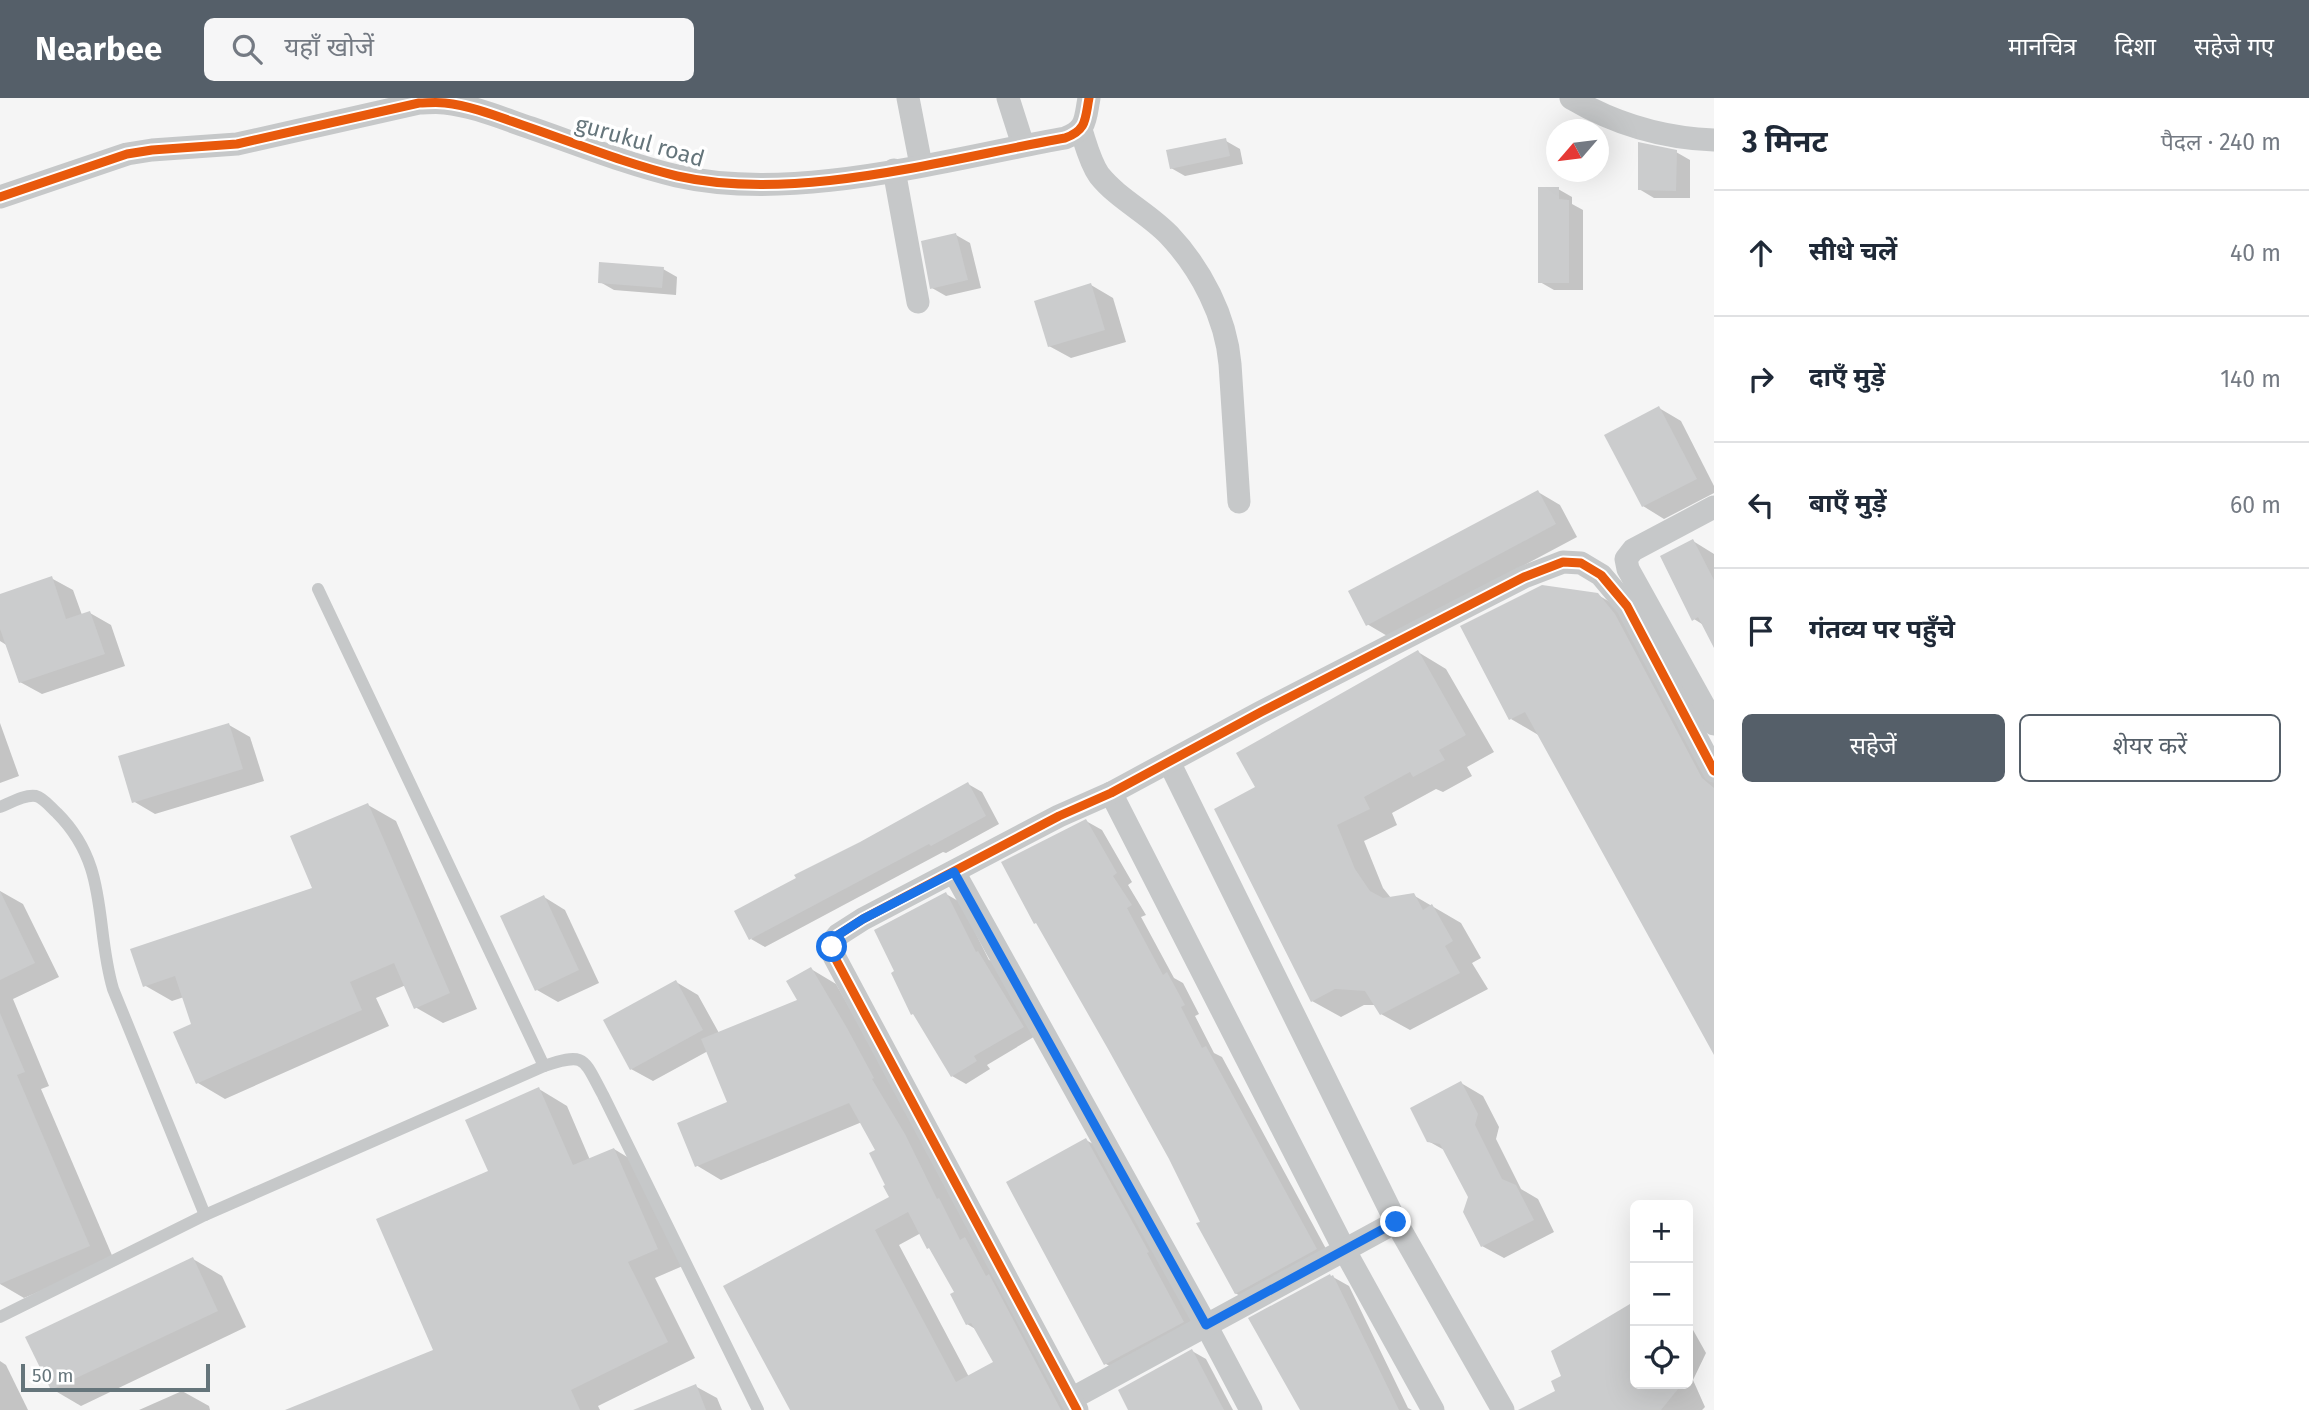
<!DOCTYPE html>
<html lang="hi">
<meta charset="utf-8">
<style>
:root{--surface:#fff;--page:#f6f6f7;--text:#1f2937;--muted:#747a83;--line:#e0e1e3;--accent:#555f69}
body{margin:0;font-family:"Fira Sans","Noto Sans Devanagari",sans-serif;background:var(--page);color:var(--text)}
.controls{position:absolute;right:21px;bottom:21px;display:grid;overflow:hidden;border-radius:10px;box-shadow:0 7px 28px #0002}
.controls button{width:63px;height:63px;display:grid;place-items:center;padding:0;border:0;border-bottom:2px solid var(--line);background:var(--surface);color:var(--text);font:35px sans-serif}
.compass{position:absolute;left:1546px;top:21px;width:63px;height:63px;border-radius:50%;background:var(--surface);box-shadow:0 7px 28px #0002;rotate:242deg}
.scale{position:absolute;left:21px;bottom:18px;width:189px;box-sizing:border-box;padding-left:7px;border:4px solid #65757b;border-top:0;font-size:19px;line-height:24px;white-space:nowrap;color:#65757b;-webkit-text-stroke:5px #fff;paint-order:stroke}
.stop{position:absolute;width:21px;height:21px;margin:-16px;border:5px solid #1a73e8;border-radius:50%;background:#fff}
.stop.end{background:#1a73e8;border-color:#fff;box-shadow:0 2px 7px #0008}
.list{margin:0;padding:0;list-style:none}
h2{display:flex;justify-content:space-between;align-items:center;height:91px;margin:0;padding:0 28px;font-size:30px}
h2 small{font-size:23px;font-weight:400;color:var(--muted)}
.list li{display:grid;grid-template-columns:46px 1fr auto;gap:21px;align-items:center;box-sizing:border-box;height:126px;padding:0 28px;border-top:2px solid var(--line)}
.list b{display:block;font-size:26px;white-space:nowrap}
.list em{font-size:23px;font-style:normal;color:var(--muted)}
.actions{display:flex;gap:14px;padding:21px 28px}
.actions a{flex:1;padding:16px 0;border:2px solid var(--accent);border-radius:10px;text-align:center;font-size:24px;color:var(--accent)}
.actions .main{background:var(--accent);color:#fff}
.icon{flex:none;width:38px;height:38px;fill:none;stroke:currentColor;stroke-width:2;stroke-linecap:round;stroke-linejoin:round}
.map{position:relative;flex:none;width:1714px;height:1312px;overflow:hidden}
header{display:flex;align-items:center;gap:42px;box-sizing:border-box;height:98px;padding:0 35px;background:var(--accent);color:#fff}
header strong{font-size:33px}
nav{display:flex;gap:38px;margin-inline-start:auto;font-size:24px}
.search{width:490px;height:63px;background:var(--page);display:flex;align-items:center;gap:18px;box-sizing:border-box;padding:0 24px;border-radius:10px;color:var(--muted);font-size:26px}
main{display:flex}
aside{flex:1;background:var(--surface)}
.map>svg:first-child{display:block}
.shadow{fill:#0003;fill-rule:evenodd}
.building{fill:#cbcccd;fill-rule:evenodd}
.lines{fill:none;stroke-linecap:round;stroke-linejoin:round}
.lane{stroke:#c6c8c9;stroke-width:12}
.street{stroke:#c6c8c9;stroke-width:23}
.cycleway-casing{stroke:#fff;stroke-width:13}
.cycleway{stroke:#e8590c;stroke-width:9}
.route{stroke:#1a73e8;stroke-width:9}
.labels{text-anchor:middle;stroke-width:7;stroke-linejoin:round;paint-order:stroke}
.street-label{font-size:23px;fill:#65757b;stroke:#fff}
</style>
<header>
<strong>Nearbee</strong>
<div class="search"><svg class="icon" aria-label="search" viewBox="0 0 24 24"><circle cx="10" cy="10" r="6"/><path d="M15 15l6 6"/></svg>यहाँ खोजें</div>
<nav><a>मानचित्र</a><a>दिशा</a><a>सहेजे गए</a></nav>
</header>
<main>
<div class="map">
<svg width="1714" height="1312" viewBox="0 0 1714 1312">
<rect width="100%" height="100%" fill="#f5f5f5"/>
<g class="shadow">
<path d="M1226,43L1240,51L1243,66L1185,78L1171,70Z"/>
<path d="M1676,54L1690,62V100H1654L1639,91Z"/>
<path d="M1558,91L1572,99V106L1583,112V192H1554L1540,184Z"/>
<path d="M956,137L970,145L981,190L946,198L932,190Z"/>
<path d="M663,171L677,179L676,197L614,192L600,184Z"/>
<path d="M1091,187L1113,200L1126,244L1071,260L1049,248Z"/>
<path d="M1659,310L1681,323L1714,388V395L1664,421L1643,408Z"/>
<path d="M1538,394L1560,407L1577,439L1389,539L1367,526Z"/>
<path d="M1693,443L1714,456V546L1705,528L1694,521Z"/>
<path d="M51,480L73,492L82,517L90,515L111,527L125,568L42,596L20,584L8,548L0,543V497Z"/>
<path d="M1598,497L1627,514L1714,667V954L1540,638L1511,621Z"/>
<path d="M1418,554L1446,571L1494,654L1467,669L1472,678L1443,694L1436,691L1392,715L1397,727L1364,743L1383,790L1391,800L1413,797L1461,825L1481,860L1472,865L1488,891L1410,932L1381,916L1376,907H1364L1341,919L1312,903L1258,690Z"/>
<path d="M0,625L19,678L0,685Z"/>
<path d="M229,627L250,639L264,683L155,716L133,703Z"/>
<path d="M968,686L982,694L999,726L946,755L943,754L765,849L751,841L861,745Z"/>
<path d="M368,707L396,723L477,911L443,925L415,909L406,887L376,900L389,928L225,1001L198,985L193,927L184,899L172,903L144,887L314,791Z"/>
<path d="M1086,723L1102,732L1132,784L1128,787L1146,817L1141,819L1174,880L1183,885L1199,916L1195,918L1214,955L1222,959L1331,1160L1251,1204L1235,1195L1202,1124Z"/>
<path d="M0,793L23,806L59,879L13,901L49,988L41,991L114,1162L24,1200L0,1186Z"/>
<path d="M946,796L960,804L989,862L992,863L1037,937L987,967L990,971L966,986L952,978Z"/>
<path d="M544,799L565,812L599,885L558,904L537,892Z"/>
<path d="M811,871L836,886L1078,1312H792L726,1189L891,1100L878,1053L862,1024L721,1082L696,1067L730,1005L708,953L653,983L631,971L676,884L698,897L719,935L799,902ZM921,1135L956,1195L967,1226L977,1232L995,1264L969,1279L899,1147Z"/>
<path d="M1461,985L1483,998L1499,1029L1496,1041L1521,1091L1538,1101L1554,1134L1504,1160L1482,1148L1470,1099L1446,1053L1428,1043Z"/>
<path d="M539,991L567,1008L590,1062L614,1051L642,1068L685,1167L655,1180L695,1260L598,1308L600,1312H287L435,1253L490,1074Z"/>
<path d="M1086,1042L1100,1050L1197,1232L1120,1274L1106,1266Z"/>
<path d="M193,1161L222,1178L246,1229L81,1308L52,1291Z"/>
<path d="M1333,1179L1349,1188L1408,1310L1412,1312H1302Z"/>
<path d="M1635,1205V1286H1688V1223L1706,1255L1693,1282L1705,1309L1702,1312H1544L1557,1294L1563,1279L1553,1254Z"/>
<path d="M1192,1253L1206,1261L1233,1312H1130Z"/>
<path d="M0,1263L6,1267L28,1312H0Z"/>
<path d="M695,1288L717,1300L722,1312H637Z"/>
<path d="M182,1293L209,1308L210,1312H139Z"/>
</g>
<g class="building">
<path d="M1226,40L1230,58L1170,71L1166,52Z"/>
<path d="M1638,44L1677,52L1676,93L1638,92Z"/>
<path d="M1538,89H1559V101L1569,102V185H1538Z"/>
<path d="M956,135L968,182L930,191L921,143Z"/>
<path d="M599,164L664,169L662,190L598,185Z"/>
<path d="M1091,185L1105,232L1048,249L1034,203Z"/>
<path d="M1659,308L1697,381L1642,409L1604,337Z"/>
<path d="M1538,392L1556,426L1366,528L1348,493Z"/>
<path d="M1693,441L1714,482V550L1698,519L1692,523L1660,458Z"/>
<path d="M52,478L66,521L90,513L105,556L19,585L0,531V496Z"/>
<path d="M1542,487L1598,495L1615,516L1702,680L1714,690V957L1525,614L1509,622L1460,528Z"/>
<path d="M1418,552L1466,637L1439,652L1445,662L1413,679L1410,674L1364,699L1370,711L1337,727L1355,771L1370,793L1383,800L1414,795L1423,812L1432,806L1453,843L1445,848L1460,875L1380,917L1365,893L1335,891L1311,904L1214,711L1255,689L1236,655Z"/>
<path d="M229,625L243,671L132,705L118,658Z"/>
<path d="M968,684L986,718L931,748L929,746L749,842L734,813L796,780L794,777L860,744Z"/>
<path d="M368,705L450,895L414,911L394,865L350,884L362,912L196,986L173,934L191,926L175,878L143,889L130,851L312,790L290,738Z"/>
<path d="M1086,721L1117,775L1113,778L1132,807L1127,810L1163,877L1167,874L1185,907L1181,909L1202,950L1206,948L1317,1151L1235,1196L1196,1125L1200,1124L1169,1061L1108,951L1036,825L1034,826L1001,764Z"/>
<path d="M0,793L35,865L0,882Z"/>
<path d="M946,794L976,854L978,853L1024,929L974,958L977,963L951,979L913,916L911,917L891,875L894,873L874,832Z"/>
<path d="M544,797L579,872L535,893L500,818Z"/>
<path d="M811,869L847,930L874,980L872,981L905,1036L937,1101L939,1100L960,1142L965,1139L986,1178L989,1176L1061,1312H790L723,1188L889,1099L883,1088L885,1087L869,1055L875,1052L849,1005L695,1069L677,1025L727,1004L701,941L797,902L786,883ZM908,1114L927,1151L929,1150L954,1194L950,1196L966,1227L971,1225L993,1264L956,1284L875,1132Z"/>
<path d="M676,882L703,932L630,972L603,922Z"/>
<path d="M0,915L25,974L17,977L90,1148L0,1186Z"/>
<path d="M1461,983L1478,1016L1475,1027L1502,1081L1516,1087L1534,1122L1481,1149L1463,1114L1468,1099L1440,1046L1427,1044L1410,1010Z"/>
<path d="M539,989L573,1067L614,1050L658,1151L628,1164L668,1244L571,1292L580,1312H285L433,1252L376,1121L488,1073L465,1022Z"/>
<path d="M1086,1040L1149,1154L1147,1155L1184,1224L1104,1267L1006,1084Z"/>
<path d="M193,1159L218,1213L51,1292L25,1239Z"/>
<path d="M1330,1176L1331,1178L1333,1177L1399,1312H1300L1248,1220Z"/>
<path d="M1635,1203V1286H1682L1661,1312H1518L1555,1293L1551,1283L1561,1278L1551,1253Z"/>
<path d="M1192,1251L1224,1312H1128L1118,1292Z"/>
<path d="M696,1286L706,1312H633Z"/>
</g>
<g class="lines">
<g class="lane">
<path d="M318,491L544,968"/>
<path d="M0,709C10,705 25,696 36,698C44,700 51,710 57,715C110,768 94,826 113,891L205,1117"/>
<path d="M0,1219L205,1117L544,968C586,954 583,960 603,997L758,1312"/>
</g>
<g class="street">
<path d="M908,0L921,67"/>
<path d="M1008,0L1023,47"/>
<path d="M1571,0C1615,26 1663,40 1714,42"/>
<path d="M1081,32C1086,47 1090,64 1099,77C1118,101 1148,115 1169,137C1201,171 1226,219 1230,266L1239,404"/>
<path d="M894,72L918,204"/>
<path d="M0,99L127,56L152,52L237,46L419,5C427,5 436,4 445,5C474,8 504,21 531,30C580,47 627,66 677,78C796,105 946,61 1065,40C1087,32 1085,21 1089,0"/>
<path d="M1714,409L1633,452L1626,461L1628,471L1714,626"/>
<path d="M1169,664L1396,1124L1503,1312"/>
<path d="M1111,695L1345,1153L1433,1312"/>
<path d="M954,774L1206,1227L1251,1312"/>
<path d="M1071,1301L1396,1124"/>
<path d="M1077,1312L834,858L833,843L838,837L863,821L1059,718L1111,695L1261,614L1524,479L1563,464L1581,465L1601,477L1627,508L1714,673"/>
</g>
<g class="cycleway-casing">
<g id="cycleway">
<path d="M0,99L127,56L152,52L237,46L419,5C427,5 436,4 445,5C474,8 504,21 531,30C580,47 627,66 677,78C796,105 946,61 1065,40C1087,32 1085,21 1089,0"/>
<path d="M1077,1312L834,858L833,843L838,837L863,821L1059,718L1111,695L1261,614L1524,479L1563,464L1581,465L1601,477L1627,508L1714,673"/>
</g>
</g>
<use href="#cycleway" class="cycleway"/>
</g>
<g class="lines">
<path class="route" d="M832,849L833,843L838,837L863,821L954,774L1206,1227L1396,1124"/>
</g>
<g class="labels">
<g class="street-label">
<text transform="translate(640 43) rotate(16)" y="8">gurukul road</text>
</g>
</g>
</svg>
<div class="controls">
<button>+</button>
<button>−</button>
<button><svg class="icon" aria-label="locate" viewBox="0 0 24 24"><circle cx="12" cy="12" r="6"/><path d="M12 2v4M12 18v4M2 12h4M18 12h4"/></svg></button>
</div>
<svg class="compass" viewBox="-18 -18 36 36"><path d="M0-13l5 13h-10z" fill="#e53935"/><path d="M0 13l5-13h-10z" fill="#747a83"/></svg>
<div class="scale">50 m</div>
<div class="stop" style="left:832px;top:849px"></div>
<div class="stop end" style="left:1396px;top:1124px"></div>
</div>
<aside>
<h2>3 मिनट<small>पैदल · 240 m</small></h2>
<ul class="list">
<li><svg class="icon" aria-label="ahead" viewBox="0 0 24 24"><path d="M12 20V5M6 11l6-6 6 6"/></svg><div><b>सीधे चलें</b></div><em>40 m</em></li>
<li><svg class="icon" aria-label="right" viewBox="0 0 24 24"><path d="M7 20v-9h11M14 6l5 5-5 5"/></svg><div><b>दाएँ मुड़ें</b></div><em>140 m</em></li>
<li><svg class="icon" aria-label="left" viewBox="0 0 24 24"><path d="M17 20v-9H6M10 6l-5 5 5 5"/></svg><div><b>बाएँ मुड़ें</b></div><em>60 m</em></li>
<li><svg class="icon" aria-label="arrive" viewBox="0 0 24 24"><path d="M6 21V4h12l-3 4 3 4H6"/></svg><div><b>गंतव्य पर पहुँचे</b></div></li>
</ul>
<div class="actions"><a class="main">सहेजें</a><a>शेयर करें</a></div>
</aside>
</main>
